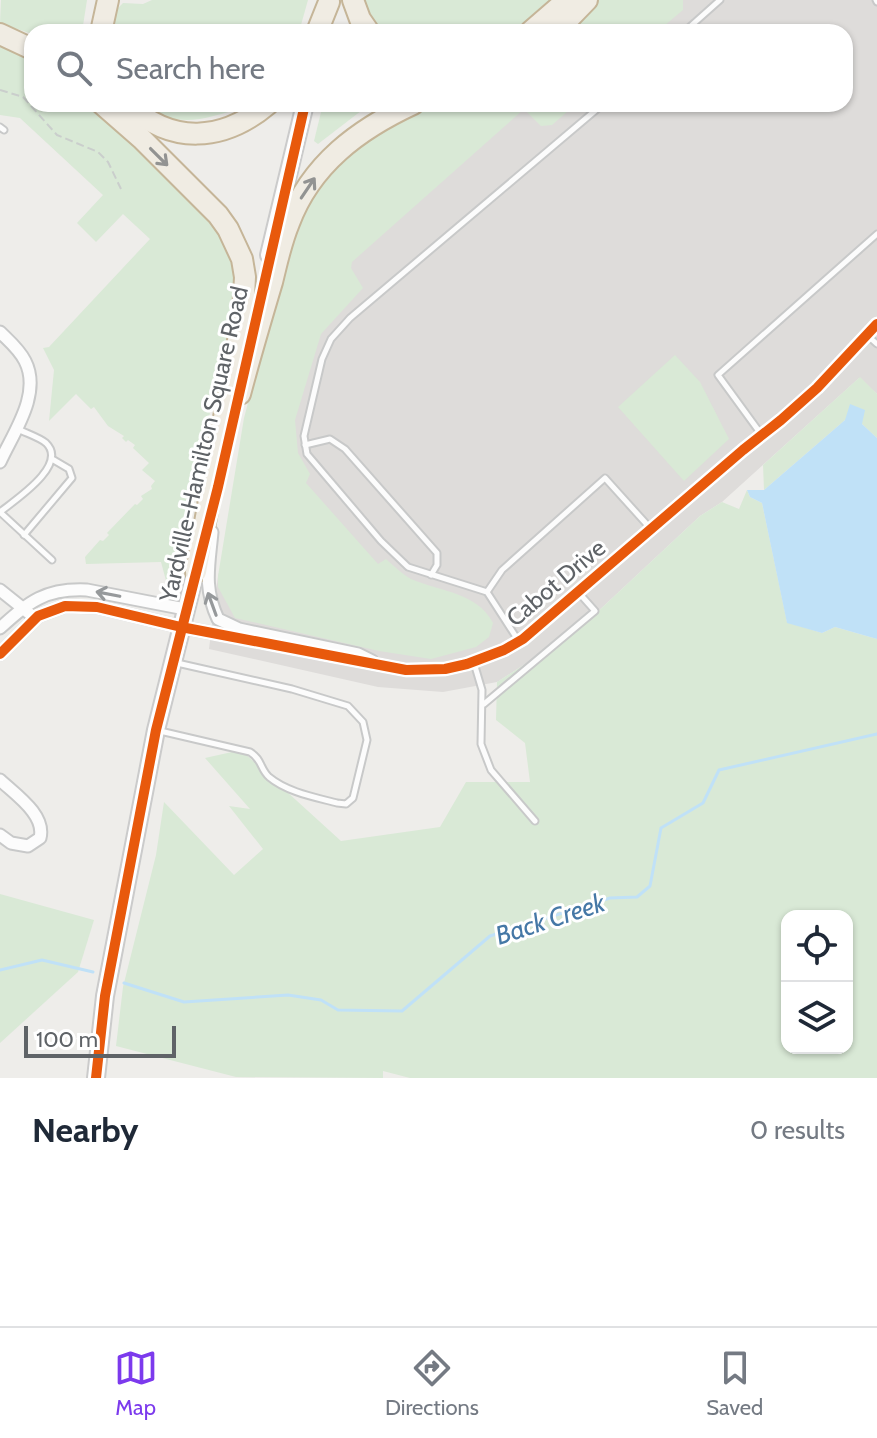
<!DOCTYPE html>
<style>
:root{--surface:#fff;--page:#f2f2f3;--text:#1f2937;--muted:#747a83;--line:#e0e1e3;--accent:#7c3aed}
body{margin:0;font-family:Cabin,sans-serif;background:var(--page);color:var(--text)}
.controls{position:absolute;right:24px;bottom:24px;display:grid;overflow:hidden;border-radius:16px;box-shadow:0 2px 6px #0004}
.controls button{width:72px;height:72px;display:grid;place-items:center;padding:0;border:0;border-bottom:2px solid var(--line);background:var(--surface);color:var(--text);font:40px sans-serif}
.scale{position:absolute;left:24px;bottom:20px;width:152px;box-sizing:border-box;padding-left:8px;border:4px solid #5f6367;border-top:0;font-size:22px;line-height:28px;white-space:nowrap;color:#5f6367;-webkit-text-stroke:6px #fff;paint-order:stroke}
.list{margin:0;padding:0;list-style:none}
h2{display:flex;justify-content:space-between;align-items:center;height:104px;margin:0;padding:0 32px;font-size:34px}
h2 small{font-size:26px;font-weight:400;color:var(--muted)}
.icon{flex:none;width:44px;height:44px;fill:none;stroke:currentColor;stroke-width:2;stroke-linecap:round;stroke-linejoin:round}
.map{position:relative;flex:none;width:877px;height:1078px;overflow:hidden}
.search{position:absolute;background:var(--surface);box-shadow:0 2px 6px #0004;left:24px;right:24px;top:24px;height:88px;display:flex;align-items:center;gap:20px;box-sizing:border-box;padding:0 28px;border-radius:24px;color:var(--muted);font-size:30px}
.sheet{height:248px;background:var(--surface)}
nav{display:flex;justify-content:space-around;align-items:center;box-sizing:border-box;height:112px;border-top:2px solid var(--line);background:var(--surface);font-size:22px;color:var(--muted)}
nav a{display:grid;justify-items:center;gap:4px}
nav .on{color:var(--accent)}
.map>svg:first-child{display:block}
.industrial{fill:#dedcda}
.green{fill:#d9e9d6;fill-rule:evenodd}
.water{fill:#c0e1f7}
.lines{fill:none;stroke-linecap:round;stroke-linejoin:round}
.stream{stroke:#c0e1f7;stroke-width:3}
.lane-casing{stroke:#c8c9c9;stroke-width:9}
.street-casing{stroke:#c8c9c9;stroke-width:15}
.secondary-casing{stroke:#cbcbcb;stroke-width:20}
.highway-casing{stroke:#c5b598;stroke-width:24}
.path{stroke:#cacecc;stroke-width:2;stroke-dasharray:8 4;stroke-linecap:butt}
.lane{stroke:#fcfcfc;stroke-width:5}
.street{stroke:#fcfcfc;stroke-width:11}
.secondary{stroke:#fcfcfc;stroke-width:16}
.highway{stroke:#f0ece3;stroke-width:20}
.cycleway-casing{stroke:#fff;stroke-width:15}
.cycleway{stroke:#e8590c;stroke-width:10}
.oneway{stroke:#929392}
.oneway2{stroke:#96999b}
.labels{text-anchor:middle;stroke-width:6;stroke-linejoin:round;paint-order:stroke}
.street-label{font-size:24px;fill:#5f6367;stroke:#fff}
.water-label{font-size:26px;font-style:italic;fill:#4578a6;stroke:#fff}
</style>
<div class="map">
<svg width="877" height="1078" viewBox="0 0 877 1078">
<rect width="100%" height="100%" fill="#eeedea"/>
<path class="industrial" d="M643,0H877V394L859,378L722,502L700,516L577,631L497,682L443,692L378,687L209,649L218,576L343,203L479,104H845V32H634Z"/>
<g class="green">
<path d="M1,0H87L82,32H32V34L0,23Z"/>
<path d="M152,0H308L299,32H114L113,13L123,3L143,4Z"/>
<path d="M359,0H549L523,23L503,32H379Z"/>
<path d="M597,0H683V10L657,32H567Z"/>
<path d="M0,39L32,55V104H89L146,153L223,237L235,273L226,346L168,588L161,562L86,564L85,557L100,540L103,541L109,535L107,533L135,504L137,505L143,499L141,496L152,489L151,486L155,481L142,470L149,463L133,448L135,445L128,440L126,442L122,438L124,436L108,426L94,407L91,409L76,394L49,421L54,370L43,348L49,347L150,239L123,214L96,242L77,223L103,195L20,118L0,115Z"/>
<path d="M144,104H248L243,108C205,118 178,131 144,104Z"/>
<path d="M323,104H370L318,144L314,141Z"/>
<path d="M432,104H576L552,125L541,126L524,109L352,262L351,268L363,288L321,334L295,420L298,453L310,474L306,483L378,564L386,559C394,566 402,574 411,579C441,592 477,592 493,623L489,637L476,647L431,659L379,651L235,618L218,587V576L244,418L295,226L314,185L354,147L387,126Z"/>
<path d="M675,355L700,382L729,439L684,481L618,407Z"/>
<path d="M860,377L877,394V438L862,424L845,420L764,490L763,465Z"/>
<path d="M747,490L750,497L762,503L787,622L822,633L835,627L877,639V1078H410L383,1071V1078L236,1077L116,1046L123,987L156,855L164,802L234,875L263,849L229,806L250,809L205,758L241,750L341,841L440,827L466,782H530L525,743L496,720L497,682L577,631L700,516L722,502L739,509ZM787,916H847V1048H787Z"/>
<path d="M0,894L94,920L78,972L0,1043Z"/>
</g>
<path class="water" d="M850,404L865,410L862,424L877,438V639L835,627L822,633L787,623L762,503L750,497L747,490H764L845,420Z"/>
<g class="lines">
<g class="stream">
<path d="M0,970L42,960L93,972"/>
<path d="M124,983L184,1002L288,995L321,1000L338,1010L402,1011L490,936L610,898L637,897L650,886L661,828L703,803L719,770L877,734"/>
</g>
<g class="lane-casing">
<g id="lane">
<path d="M876,0L877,2"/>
<path d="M684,32L720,0"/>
<path d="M0,127L4,130"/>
<path d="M868,336L877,344"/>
<path d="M761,434L718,375L877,234"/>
<path d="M305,445L330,439L345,449L437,553V565L431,575"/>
<path d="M0,512C15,500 69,465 46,443C39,437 25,433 16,428"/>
<path d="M0,512L52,560"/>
<path d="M24,535L72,478L69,469L52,459"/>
<path d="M487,592L502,570L605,478L651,529"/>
<path d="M518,640L487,592L408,567L381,541L307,454L304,436L322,359L331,339L350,318L603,104"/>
<path d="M474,663L482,690L481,744L491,770L535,821"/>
<path d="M484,704L595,611L579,593"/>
<path d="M160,731L250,752C262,759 260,769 269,777C287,792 314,797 337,803L346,804L353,798L367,740L363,722L348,706L292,689L177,663"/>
</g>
</g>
<g class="street-casing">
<g id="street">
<path d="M0,332C9,341 19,349 25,361C42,394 13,433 0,462"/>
<path d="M212,532C209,566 203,587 218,619L239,629L358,654L372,661"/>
<path d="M0,590L35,618"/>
<path d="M0,628C29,602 45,588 87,590L185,609"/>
<path d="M0,654L38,616L65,606L97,607L181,627L406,670L445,669L467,664L504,650L523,639L743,450L781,420L817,388L877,324"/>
<path d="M0,780C16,795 46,815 40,838L28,846L11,843L0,835"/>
</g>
</g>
<g class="secondary-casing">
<g id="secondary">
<path d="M269,255L305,104"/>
<path d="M96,1078L105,996L156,730L198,562"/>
</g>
</g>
<g class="highway-casing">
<g id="highway">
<path d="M353,0L360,19L369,32"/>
<path d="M101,32L108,0"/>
<path d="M317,32L329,2"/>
<path d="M530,32L567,0"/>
<path d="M556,32L587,0"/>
<path d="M0,34L32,49"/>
<path d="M102,104L142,139L218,215L228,229L242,259L245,277L243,313L196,572"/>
<path d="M128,104C171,145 223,142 268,104"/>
<path d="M240,394C250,356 261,319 272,282C277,262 281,242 289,223C311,164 359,129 413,104"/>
</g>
</g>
<path class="path" d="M0,90L23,97L57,135L98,152L108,162L121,189"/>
<use href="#lane" class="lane"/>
<use href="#street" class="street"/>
<use href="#secondary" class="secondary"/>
<use href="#highway" class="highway"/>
<g class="cycleway-casing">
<g id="cycleway">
<path d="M0,654L38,616L65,606L97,607L181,627L406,670L445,669L467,664L504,650L523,639L743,450L781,420L817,388L877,324"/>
<path d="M96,1078L105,996L156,730L218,487L305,104"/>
</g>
</g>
<use href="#cycleway" class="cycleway"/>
</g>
<defs><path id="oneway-shaft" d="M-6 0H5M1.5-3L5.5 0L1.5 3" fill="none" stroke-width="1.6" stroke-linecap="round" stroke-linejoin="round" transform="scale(2)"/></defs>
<g class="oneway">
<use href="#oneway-shaft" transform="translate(159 157) rotate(45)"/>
<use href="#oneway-shaft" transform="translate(308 188) rotate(-56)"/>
</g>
<g class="oneway2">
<use href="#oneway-shaft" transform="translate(108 594) rotate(-169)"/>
<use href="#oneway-shaft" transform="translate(212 604) rotate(-110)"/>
</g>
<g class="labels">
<g class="street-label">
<text transform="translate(204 444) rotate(-77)" y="8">Yardville-Hamilton Square Road</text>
<text transform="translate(556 583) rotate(-40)" y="8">Cabot Drive</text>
</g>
<g class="water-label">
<text transform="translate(550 919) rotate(-18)" y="9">Back Creek</text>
</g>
</g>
</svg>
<div class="controls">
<button><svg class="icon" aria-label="locate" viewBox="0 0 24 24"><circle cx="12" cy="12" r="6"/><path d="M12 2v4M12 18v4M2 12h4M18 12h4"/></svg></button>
<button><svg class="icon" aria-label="layers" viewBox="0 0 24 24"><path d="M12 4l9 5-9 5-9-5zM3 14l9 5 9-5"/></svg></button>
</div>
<div class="scale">100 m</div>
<div class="search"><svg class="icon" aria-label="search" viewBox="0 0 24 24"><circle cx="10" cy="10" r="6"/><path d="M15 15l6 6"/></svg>Search here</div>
</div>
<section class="sheet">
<h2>Nearby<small>0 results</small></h2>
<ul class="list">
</ul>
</section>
<nav>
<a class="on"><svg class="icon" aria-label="map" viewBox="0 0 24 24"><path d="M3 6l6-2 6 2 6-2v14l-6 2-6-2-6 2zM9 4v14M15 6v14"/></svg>Map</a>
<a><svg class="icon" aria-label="directions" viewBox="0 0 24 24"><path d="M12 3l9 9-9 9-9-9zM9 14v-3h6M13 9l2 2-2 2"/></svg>Directions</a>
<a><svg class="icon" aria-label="saved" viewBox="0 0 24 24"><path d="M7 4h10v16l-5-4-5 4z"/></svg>Saved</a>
</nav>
